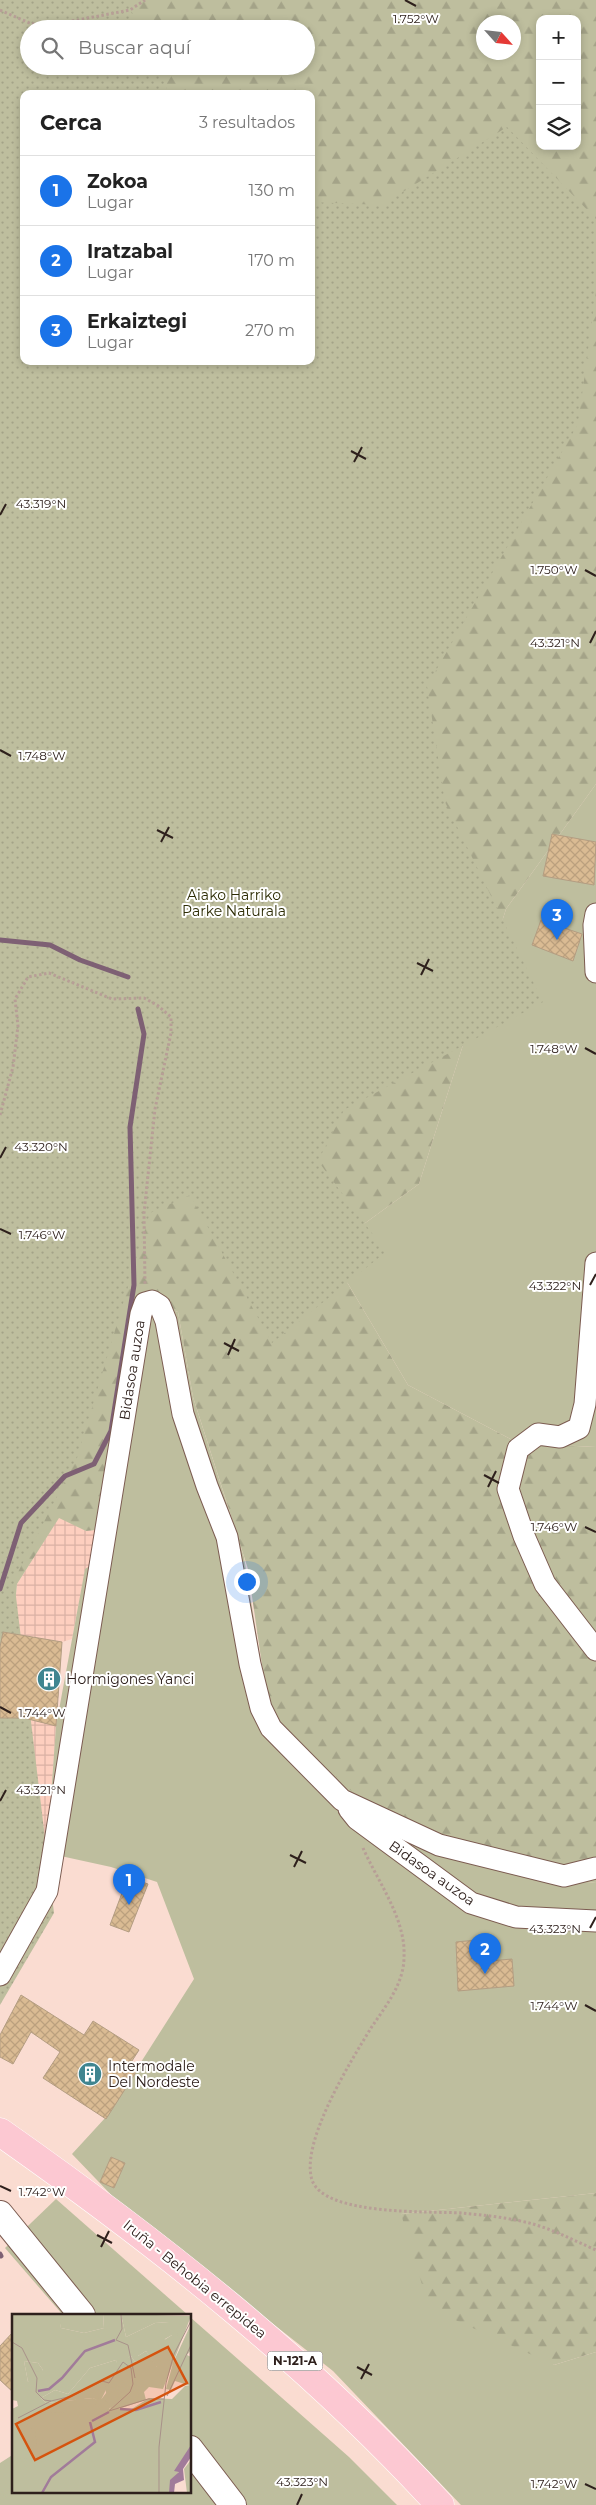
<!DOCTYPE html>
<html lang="es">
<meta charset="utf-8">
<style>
:root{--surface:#fff;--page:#f6f6f6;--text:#222;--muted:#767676;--line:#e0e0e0;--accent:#1a73e8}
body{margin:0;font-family:Montserrat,sans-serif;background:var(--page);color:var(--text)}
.controls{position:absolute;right:15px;top:15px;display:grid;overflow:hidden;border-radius:10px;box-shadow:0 2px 8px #0003}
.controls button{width:45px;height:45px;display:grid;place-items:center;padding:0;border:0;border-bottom:1px solid var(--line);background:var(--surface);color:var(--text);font:25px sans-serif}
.compass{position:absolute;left:476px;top:15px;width:45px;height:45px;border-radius:50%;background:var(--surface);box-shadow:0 2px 8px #0003;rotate:117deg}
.you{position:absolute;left:246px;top:1581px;width:18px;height:18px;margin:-12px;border:4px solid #fff;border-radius:50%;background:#1a73e8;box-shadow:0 0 0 8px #1a73e833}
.badge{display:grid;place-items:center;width:32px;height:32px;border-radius:50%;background:var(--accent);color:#fff;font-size:16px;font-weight:700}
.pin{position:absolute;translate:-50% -41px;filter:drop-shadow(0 1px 2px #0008)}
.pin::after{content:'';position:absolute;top:26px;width:18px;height:15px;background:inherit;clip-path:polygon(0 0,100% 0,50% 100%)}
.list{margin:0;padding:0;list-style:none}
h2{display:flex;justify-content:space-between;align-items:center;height:65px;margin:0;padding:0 20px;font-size:21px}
h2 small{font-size:16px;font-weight:400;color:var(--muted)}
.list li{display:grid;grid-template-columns:32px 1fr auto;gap:15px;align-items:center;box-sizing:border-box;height:70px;padding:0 20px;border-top:1px solid var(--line)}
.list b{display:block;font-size:19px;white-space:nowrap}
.list p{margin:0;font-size:16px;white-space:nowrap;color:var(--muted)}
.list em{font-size:16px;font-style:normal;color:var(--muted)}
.icon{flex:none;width:28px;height:28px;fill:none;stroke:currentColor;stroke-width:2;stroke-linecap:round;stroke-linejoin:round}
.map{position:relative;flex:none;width:596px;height:2505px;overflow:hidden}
.search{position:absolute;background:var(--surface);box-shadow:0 2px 8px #0003;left:20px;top:20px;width:295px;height:55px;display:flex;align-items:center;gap:12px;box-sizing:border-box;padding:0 18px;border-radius:28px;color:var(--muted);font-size:19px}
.panel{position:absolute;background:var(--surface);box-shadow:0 2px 8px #0003;left:20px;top:90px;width:295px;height:275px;border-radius:10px}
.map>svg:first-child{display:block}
.industrial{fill:url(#industrial-grid)}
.green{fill:#bebe9e}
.forest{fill:url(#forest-firs);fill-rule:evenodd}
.park{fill:url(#park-dots)}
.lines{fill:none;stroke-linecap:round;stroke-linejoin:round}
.stream{stroke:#7e6074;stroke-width:5}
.building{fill:url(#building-cross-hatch);stroke:#b39d82}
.minor-casing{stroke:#7c5c51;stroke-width:23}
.tertiary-casing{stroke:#7c5c51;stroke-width:28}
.trunk-casing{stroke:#fff;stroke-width:29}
.path{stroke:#b79e96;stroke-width:3;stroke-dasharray:2.5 2.5;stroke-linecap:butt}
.minor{stroke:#fff;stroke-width:21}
.tertiary{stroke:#fff;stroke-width:26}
.trunk{stroke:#fcc8d2;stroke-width:28}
.ticks{fill:none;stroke:#2e201c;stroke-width:2}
.labels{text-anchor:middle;stroke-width:4;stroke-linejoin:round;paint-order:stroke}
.shield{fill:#fff;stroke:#6d6360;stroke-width:1}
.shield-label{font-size:12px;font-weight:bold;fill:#2e201c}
.park-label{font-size:14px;fill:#2d2c04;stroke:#fff}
.street-label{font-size:14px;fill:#2e201c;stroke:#fff}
.poi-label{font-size:14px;fill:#2e201c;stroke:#fff;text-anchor:start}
.inset-river{fill:none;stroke:#a17b9a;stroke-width:2.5}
.inset-road{fill:none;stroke:#a89189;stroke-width:1}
.view{fill:#d5530e;fill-opacity:0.15;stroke:#d5530e;stroke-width:2.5}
.inset-edge{fill:none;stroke:#2e201c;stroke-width:2.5}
.ticks-label{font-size:12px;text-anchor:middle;fill:#2e201c;stroke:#fff;stroke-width:4;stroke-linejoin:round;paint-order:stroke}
</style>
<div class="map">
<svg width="596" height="2505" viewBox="0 0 596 2505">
<defs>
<pattern id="industrial-grid" width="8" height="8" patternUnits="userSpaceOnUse" patternTransform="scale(1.25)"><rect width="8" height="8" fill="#fdcfbf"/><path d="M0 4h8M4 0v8" fill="none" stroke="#d9b1a4"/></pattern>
<pattern id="forest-firs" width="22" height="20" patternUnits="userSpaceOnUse" patternTransform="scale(1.25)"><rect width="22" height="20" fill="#bebe9e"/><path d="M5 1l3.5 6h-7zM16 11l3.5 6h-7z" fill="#a4a388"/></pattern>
<pattern id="park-dots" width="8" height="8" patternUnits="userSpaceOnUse" patternTransform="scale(1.25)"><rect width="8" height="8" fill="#bebe9e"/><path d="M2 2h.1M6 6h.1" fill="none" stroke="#a4a388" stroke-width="1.8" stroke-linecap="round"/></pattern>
<pattern id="building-cross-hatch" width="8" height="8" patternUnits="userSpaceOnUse" patternTransform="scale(1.25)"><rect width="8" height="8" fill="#dabb93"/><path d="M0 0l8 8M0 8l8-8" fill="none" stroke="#bba07e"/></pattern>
</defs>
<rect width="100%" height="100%" fill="#fadcd1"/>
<path class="industrial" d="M59,1517L86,1531L96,1530L93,1564L85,1570L72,1639L62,1642L47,1853L12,1634L17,1584Z"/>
<g class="green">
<path d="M596,784V1447L518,1443L408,1385L328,1250L419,1184L506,909Z"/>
<path d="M135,1297L178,1312L193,1397L244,1557L269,1713L535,1876L596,1883V2193L401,2214L554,2365L596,2352V2505H461L333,2371L119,2203L72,2154L106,2117L194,1979L157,1882L111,1867L47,1853L56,1726L85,1569L93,1564Z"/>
<path d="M56,2199L188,2315H63L5,2248Z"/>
<path d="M190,2317L349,2457L397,2505H0V2463L14,2454V2491H190Z"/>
</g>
<g class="forest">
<path d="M0,0H596V784L506,909L419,1184L328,1250L408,1385L518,1443L596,1447V1883L535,1876L363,1802L269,1713L248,1569L193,1397L178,1312L135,1298L108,1478L96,1530L86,1531L59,1518L17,1584L12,1634L0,499L311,361V94H24ZM540,19H577V146H540ZM484,22H514V52H484ZM29,29H306V66H29Z"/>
<path d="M596,2193V2352L554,2365L429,2308L401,2214Z"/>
</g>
<path class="park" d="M0,0H126L140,29H29V66H157L169,94H24V361H311V202L382,205L507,127L596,219V292L578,424L427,686L445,802L543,1002L344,1110L318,1161L386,1252L272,1343L190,1195L150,1213L77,1458L14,1580L54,1913L0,2005Z"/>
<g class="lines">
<g class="stream">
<path d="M0,940L50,945L80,960L128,977"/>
<path d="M0,1589L21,1523L65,1476L94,1464L111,1431L134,1285L130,1127L144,1034L138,1009"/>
<path d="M0,2254L1,2256"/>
</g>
</g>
<g class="building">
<path d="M552,834L596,842L594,885L543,876Z"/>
<path d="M541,920L582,934L573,961L532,945Z"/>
<path d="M3,1632L62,1642L56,1726L24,1718H0V1647Z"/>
<path d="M128,1877L148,1884L129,1932L110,1925Z"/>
<path d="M477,1940L478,1962L512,1959L514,1986L458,1991L456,1942Z"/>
<path d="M21,1995L84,2035L93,2021L139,2050L130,2064L138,2069L106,2119L43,2078L60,2052L31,2032L13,2064L0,2057V2035Z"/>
<path d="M111,2157L125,2163L114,2188L100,2182Z"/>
<path d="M14,2331V2393L0,2380V2346Z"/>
</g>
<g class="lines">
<g class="minor-casing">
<g id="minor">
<path d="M596,914L594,925L596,972"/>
<path d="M596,1263L585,1404L579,1428L560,1437L538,1434L518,1449L508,1489L524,1536L545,1584L596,1650"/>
<path d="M349,1809L357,1819L471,1903L516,1917L596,1921"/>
<path d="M0,1975L47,1891L141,1314L145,1303L152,1301L160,1306L166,1321L183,1414L207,1486L227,1537L250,1664L261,1708L271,1728L342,1800L439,1845L564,1876L596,1868"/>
</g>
</g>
<g class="tertiary-casing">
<g id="tertiary">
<path d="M0,2214L82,2315"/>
<path d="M190,2449L233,2505"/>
</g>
</g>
<g class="trunk-casing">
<path id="trunk" d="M0,2132C158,2243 309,2362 440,2505"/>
</g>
<g class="path">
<path d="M0,10L32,24L67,22L130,10L145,0"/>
<path d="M0,1115L13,1067L18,1026L15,999L28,977L49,973L112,999L144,998L157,1005L171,1017V1033L155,1109L144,1213L145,1285"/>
<path d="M363,1848C378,1882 406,1919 404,1957C404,1984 385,2007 371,2028C351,2061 300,2142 312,2180C324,2216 430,2211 462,2213C484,2215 511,2218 533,2224C554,2230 575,2241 596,2250"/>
</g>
<use href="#minor" class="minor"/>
<use href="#tertiary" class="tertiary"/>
<use href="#trunk" class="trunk"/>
</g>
<path class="ticks" d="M405,0L416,6M351,451L366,459M354,462L362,447M0,515L6,504M585,570L596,576M590,643L596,631M0,750L11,756M157,830L173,838M161,842L169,827M417,963L433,971M421,975L429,959M585,1048L596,1054M0,1158L6,1147M0,1229L11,1234M590,1285L596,1274M224,1343L239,1351M228,1355L235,1339M484,1475L499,1483M488,1487L496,1471M585,1527L596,1532M0,1707L11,1713M0,1801L6,1790M290,1855L306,1863M294,1867L302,1851M590,1928L596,1917M585,2005L596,2011M0,2186L11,2191M97,2235L112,2243M101,2247L109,2231M357,2367L372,2375M361,2379L369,2364M585,2484L596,2489M297,2505L302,2494"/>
<defs>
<g id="building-disc" transform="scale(1.25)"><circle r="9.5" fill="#3f8590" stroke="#fff"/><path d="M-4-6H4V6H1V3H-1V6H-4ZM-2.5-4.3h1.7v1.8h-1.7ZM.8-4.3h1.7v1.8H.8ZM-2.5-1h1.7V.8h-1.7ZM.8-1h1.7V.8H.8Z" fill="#fff"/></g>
</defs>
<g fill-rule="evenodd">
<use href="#building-disc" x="49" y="1679"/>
<use href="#building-disc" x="90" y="2074"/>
</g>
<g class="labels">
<rect class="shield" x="267.5" y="2351.5" width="55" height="19" rx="4"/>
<g class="shield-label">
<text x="295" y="2365">N-121-A</text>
</g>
<g class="park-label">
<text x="234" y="900">Aiako Harriko<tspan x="234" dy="16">Parke Naturala</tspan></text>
</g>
<g class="street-label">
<text transform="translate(132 1370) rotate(-81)" y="5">Bidasoa auzoa</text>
<text transform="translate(432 1873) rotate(35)" y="5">Bidasoa auzoa</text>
<text transform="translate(195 2279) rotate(39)" y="5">Iruña - Behobia errepidea</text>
</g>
<g class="poi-label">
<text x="66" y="1684">Hormigones Yanci</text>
<text x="108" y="2071">Intermodale<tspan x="108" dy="16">Del Nordeste</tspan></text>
</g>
</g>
<g transform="translate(12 2314)">
<rect width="179" height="179" fill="#fadcd1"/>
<path d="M91,0L92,14L72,19L49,14L46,1ZM109,0L179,2L151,75L137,73L132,78L134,86L97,98L115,44L119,42L123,48L126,47V42L134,37L145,53L146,30L160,21L158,8L143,9L114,23ZM179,10V36L175,41L179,43V72L163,67L159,76L154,75L161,49ZM104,46L106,52L88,88L81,84L34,89L29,84L43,76L56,80L78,54ZM12,47L26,49L31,56L16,68Z" fill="#bebe9e"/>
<path d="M0,0H47L49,14L72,19L92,14L91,0H109L114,23L143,9L157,8L160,2L165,9L160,14L166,19L165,23L160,21L153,25L152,30H146L149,49L144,53L134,37L126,42V47L123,48L119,42L116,44L120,56L118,77L97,95H121L0,179V95L6,92L5,87L0,86ZM104,46L105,52L92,64L94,79L88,87L81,84L34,89L29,84L43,76L56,80L78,54ZM12,47L26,49L31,56L21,59L16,68ZM179,146V179H175L172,155Z" fill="#bebe9e" fill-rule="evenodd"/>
<path d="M179,71V138L160,169V179H0V144L14,145L25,131L23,117L15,111L18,102L31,98L51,99L67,82L79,91H83L87,84L96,88L89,98L92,100L118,96L137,84L160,85L173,72Z" fill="#bebe9e"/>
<path d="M179,131V143L171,155L172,166L163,170L162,179H157L158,166L167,158L162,157Z" fill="#a17b9a"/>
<path class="inset-river" d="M26,77L37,75L50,64L73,37L103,26M108,95L124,96L149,88M80,107L97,98M30,179L39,163L83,128L78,108"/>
<path class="inset-road" d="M109,0L110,15L104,26L116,31L123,64M0,28L10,34L25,64L24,78L32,86L39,87L60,82L90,67L97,69L111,48L119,54L121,70L118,78L97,97L136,85H152M155,82L179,31M6,104L39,87M147,179V133L154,69L162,40L179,7"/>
<path class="view" d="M156,33L175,69L23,146L4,110Z"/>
<rect width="179" height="179" class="inset-edge"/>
</g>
<g class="ticks-label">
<text x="416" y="23">1.752°W</text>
<text x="41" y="508">43.319°N</text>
<text x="554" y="574">1.750°W</text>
<text x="555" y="647">43.321°N</text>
<text x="42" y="760">1.748°W</text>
<text x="554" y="1053">1.748°W</text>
<text x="41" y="1151">43.320°N</text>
<text x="42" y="1239">1.746°W</text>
<text x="555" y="1290">43.322°N</text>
<text x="554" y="1531">1.746°W</text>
<text x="42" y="1717">1.744°W</text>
<text x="41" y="1794">43.321°N</text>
<text x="555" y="1933">43.323°N</text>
<text x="554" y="2010">1.744°W</text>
<text x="42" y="2196">1.742°W</text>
<text x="302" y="2486">43.323°N</text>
<text x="554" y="2488">1.742°W</text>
</g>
</svg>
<div class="controls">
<button>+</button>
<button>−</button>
<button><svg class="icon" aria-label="layers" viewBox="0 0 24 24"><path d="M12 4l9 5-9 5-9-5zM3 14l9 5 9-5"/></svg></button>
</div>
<svg class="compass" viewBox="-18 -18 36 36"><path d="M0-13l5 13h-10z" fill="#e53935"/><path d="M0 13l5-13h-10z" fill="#767676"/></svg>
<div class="you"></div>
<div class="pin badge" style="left:129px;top:1905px">1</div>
<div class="pin badge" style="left:485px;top:1974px">2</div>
<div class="pin badge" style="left:557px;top:940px">3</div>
<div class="search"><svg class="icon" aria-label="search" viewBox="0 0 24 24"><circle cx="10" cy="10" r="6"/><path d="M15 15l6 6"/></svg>Buscar aquí</div>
<section class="panel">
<h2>Cerca<small>3 resultados</small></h2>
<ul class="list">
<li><span class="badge">1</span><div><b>Zokoa</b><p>Lugar</p></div><em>130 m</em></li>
<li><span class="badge">2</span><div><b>Iratzabal</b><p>Lugar</p></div><em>170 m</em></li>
<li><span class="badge">3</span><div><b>Erkaiztegi</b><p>Lugar</p></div><em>270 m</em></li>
</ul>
</section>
</div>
